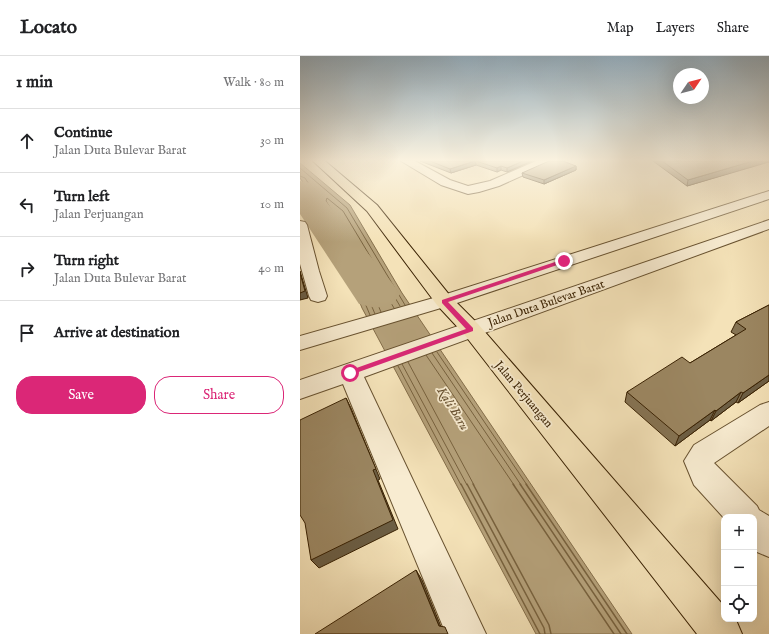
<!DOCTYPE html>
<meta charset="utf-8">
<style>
:root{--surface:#fff;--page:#f2f2f2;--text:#202124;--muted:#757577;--line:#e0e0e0;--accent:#db2777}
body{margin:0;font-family:"IM FELL English",serif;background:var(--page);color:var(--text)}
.controls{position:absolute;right:12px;bottom:12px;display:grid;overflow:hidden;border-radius:8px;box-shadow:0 4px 16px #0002}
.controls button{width:36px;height:36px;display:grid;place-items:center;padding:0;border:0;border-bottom:1px solid var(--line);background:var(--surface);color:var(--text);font:20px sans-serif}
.compass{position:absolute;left:373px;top:12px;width:36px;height:36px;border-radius:50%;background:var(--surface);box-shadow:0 4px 16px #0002;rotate:55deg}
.stop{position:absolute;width:12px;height:12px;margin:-9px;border:3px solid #db2777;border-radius:50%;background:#fff}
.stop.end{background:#db2777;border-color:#fff;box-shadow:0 1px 4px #0008}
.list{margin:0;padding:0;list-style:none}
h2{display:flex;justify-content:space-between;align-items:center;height:52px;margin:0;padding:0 16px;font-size:17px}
h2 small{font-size:13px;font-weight:400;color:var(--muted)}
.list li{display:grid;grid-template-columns:26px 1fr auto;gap:12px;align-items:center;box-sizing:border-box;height:64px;padding:0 16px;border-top:1px solid var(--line)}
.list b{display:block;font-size:15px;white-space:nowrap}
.list p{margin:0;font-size:13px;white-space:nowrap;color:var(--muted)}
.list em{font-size:13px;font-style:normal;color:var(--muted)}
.actions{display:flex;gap:8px;padding:12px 16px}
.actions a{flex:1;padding:9px 0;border:1px solid var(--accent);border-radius:16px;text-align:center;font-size:14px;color:var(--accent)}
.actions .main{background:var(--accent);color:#fff}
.icon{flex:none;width:22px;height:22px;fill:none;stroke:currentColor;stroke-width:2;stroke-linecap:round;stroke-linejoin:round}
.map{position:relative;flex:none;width:469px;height:578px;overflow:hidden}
header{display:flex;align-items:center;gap:24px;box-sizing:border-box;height:56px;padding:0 20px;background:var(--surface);border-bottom:1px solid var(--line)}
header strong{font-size:19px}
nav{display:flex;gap:22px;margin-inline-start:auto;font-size:14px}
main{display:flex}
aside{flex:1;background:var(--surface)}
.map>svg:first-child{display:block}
.water{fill:#b5a17a;stroke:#846e4a}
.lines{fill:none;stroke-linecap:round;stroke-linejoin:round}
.shore-far1{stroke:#78623e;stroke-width:1}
.shore{stroke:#78623e;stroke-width:1.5}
.river{fill:#b5a17a;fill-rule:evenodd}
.minor-casing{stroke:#685230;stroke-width:2}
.primary-casing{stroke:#3a2203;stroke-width:2}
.minor{fill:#f8ecd1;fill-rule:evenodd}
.primary{fill:#f4e2b8;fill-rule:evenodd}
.wall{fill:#857353;stroke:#3a2203}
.shaded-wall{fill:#6c5e44;stroke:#3a2203}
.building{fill:#9b8661;stroke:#3a2203}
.route{fill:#db2777}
.labels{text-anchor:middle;stroke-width:3.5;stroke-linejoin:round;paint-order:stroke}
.street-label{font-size:12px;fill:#3a2203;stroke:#f8ecd1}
.water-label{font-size:13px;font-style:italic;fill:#654e2d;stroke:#f8ecd1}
</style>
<header>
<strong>Locato</strong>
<nav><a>Map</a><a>Layers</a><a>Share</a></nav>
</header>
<main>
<aside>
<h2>1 min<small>Walk · 80 m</small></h2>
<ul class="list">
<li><svg class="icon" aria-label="ahead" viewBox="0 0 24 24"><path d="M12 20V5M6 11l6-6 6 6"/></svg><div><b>Continue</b><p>Jalan Duta Bulevar Barat</p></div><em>30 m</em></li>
<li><svg class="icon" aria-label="left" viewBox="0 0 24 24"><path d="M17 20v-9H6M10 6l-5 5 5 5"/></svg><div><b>Turn left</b><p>Jalan Perjuangan</p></div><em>10 m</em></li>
<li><svg class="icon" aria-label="right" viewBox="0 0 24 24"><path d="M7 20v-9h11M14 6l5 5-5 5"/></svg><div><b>Turn right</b><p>Jalan Duta Bulevar Barat</p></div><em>40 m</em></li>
<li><svg class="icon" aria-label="arrive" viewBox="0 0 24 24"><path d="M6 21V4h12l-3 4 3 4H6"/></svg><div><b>Arrive at destination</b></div></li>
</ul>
<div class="actions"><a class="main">Save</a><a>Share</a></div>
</aside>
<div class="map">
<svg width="469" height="578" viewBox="0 0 469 578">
<rect width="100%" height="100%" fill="#f4e2b8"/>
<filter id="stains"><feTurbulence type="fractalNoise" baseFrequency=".005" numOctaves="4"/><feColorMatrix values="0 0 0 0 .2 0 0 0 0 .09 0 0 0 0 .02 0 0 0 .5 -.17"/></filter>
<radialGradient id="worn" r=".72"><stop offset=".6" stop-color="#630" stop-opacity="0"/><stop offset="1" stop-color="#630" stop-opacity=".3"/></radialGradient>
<path class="water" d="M0,107L50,149L102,237L332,578H236L62,252L23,156L0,122Z"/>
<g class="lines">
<g class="shore-far1">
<path d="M0,112L47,152L105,249"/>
<path d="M0,120L5,122L26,155L70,259"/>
<path d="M81,256L54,194L55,191L58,192L94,252"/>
<path d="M75,258L31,153L26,145L27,142L43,155L100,250"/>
<path d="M137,296L227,429"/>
<path d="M132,297L221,429"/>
<path d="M126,299L214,429"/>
<path d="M108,306L174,429"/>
<path d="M102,308L167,429"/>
<path d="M98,310L161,429"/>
</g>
<g class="shore">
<path d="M161,428L240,578"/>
<path d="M167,428L244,572L245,578"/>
<path d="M173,428L249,569L251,578"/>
<path d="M213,428L314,578"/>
<path d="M220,428L321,578"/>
<path d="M226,428L327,578"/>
</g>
<path class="river" d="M0,125L11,127L93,228L100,238L93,248L76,252L59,248L0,158Z"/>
<g class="minor-casing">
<g id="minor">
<path d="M101,105H115L150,124L168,130L190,125L236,105H251L250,107L199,130L179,136L168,138L141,129Z"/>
<path d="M469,135V143L151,249L0,294V280L137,241Z"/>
<path d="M469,164V173L64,321L186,578H146L43,328L0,343V324Z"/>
<path d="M0,165L5,166L7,169L19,215L27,240L25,244L18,246L11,244L9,240L0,208Z"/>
<path d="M469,346V370L414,407L457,450L459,454L469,460V501L457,496L454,493V461L424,462L394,429L384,405L394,389L460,349Z"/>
</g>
</g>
<g class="primary-casing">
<path id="primary" d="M13,105H25L77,149L151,241L178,268L424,550V563L436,564L442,578H397L164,278L137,249L67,155Z"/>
</g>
<use href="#minor" class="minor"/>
<use href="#primary" class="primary"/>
</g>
<g class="wall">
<path d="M120,105H232L207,116L201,114L197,116L176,109L151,117Z"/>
<path d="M353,105H469L387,130Z"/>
<path d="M276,110V114L244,128L223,121L222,117Z"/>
<path d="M469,249V325L438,347L436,346L411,365L410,364L375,390L325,346L327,336L390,307L436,279L431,276L436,266Z"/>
</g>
<g class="shaded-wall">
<path d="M175,105L176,109L151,117L150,113Z"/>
<path d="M223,105H232L207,116V112Z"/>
<path d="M453,105L469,106L387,130L388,124Z"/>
<path d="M201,110V114L197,116V112Z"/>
<path d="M276,110V114L244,128V124Z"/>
<path d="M0,215L8,242L0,244Z"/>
<path d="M469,319V325L438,347L443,337Z"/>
<path d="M441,336L436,346L411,365L416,355Z"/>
<path d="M46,342L51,352L80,423L78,424L98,473L19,512L11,504L73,414Z"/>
<path d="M415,354L410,364L375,390L379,380Z"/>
<path d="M116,514L122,524L144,578L139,570Z"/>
</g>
<g class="building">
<path d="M130,105H175L150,113Z"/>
<path d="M176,105H223L207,112L201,110L197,112Z"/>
<path d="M249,105H263L276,110L244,124L222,117Z"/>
<path d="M362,105H453L388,124Z"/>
<path d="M0,217L5,235L0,237Z"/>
<path d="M469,249V319L443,337L441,336L416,355L415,354L379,380L327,336L382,301L390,307L446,273L436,266Z"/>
<path d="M46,342L76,413L73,414L93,464L11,504L5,467L0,459V364Z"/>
<path d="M116,514L139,570L145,571L148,578H15Z"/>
</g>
<linearGradient id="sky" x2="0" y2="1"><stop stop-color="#93acbc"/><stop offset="0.56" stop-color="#faf2df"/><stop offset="1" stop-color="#faf2df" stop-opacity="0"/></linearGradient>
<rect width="469" height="186" fill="url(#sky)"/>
<path class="route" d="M264,203L266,206L148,246L173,272V275L53,318H48L47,317L48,315L166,273L142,247V244Z"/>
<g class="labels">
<g class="street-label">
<text transform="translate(246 247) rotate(-19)" y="4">Jalan Duta Bulevar Barat</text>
<text transform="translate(224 338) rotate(50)" y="4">Jalan Perjuangan</text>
</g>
<g class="water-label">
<text transform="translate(154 352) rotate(58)" y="5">Kali Baru</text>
</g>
</g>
<rect width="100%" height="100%" filter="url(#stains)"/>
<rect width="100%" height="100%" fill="url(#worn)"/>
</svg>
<div class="controls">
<button>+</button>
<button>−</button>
<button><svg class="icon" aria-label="locate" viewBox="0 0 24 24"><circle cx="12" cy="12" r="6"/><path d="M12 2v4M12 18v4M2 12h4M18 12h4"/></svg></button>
</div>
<svg class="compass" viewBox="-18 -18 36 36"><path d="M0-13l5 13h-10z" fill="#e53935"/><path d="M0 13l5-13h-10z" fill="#757577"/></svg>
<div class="stop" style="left:50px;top:317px"></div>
<div class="stop end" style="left:264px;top:205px"></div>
</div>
</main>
